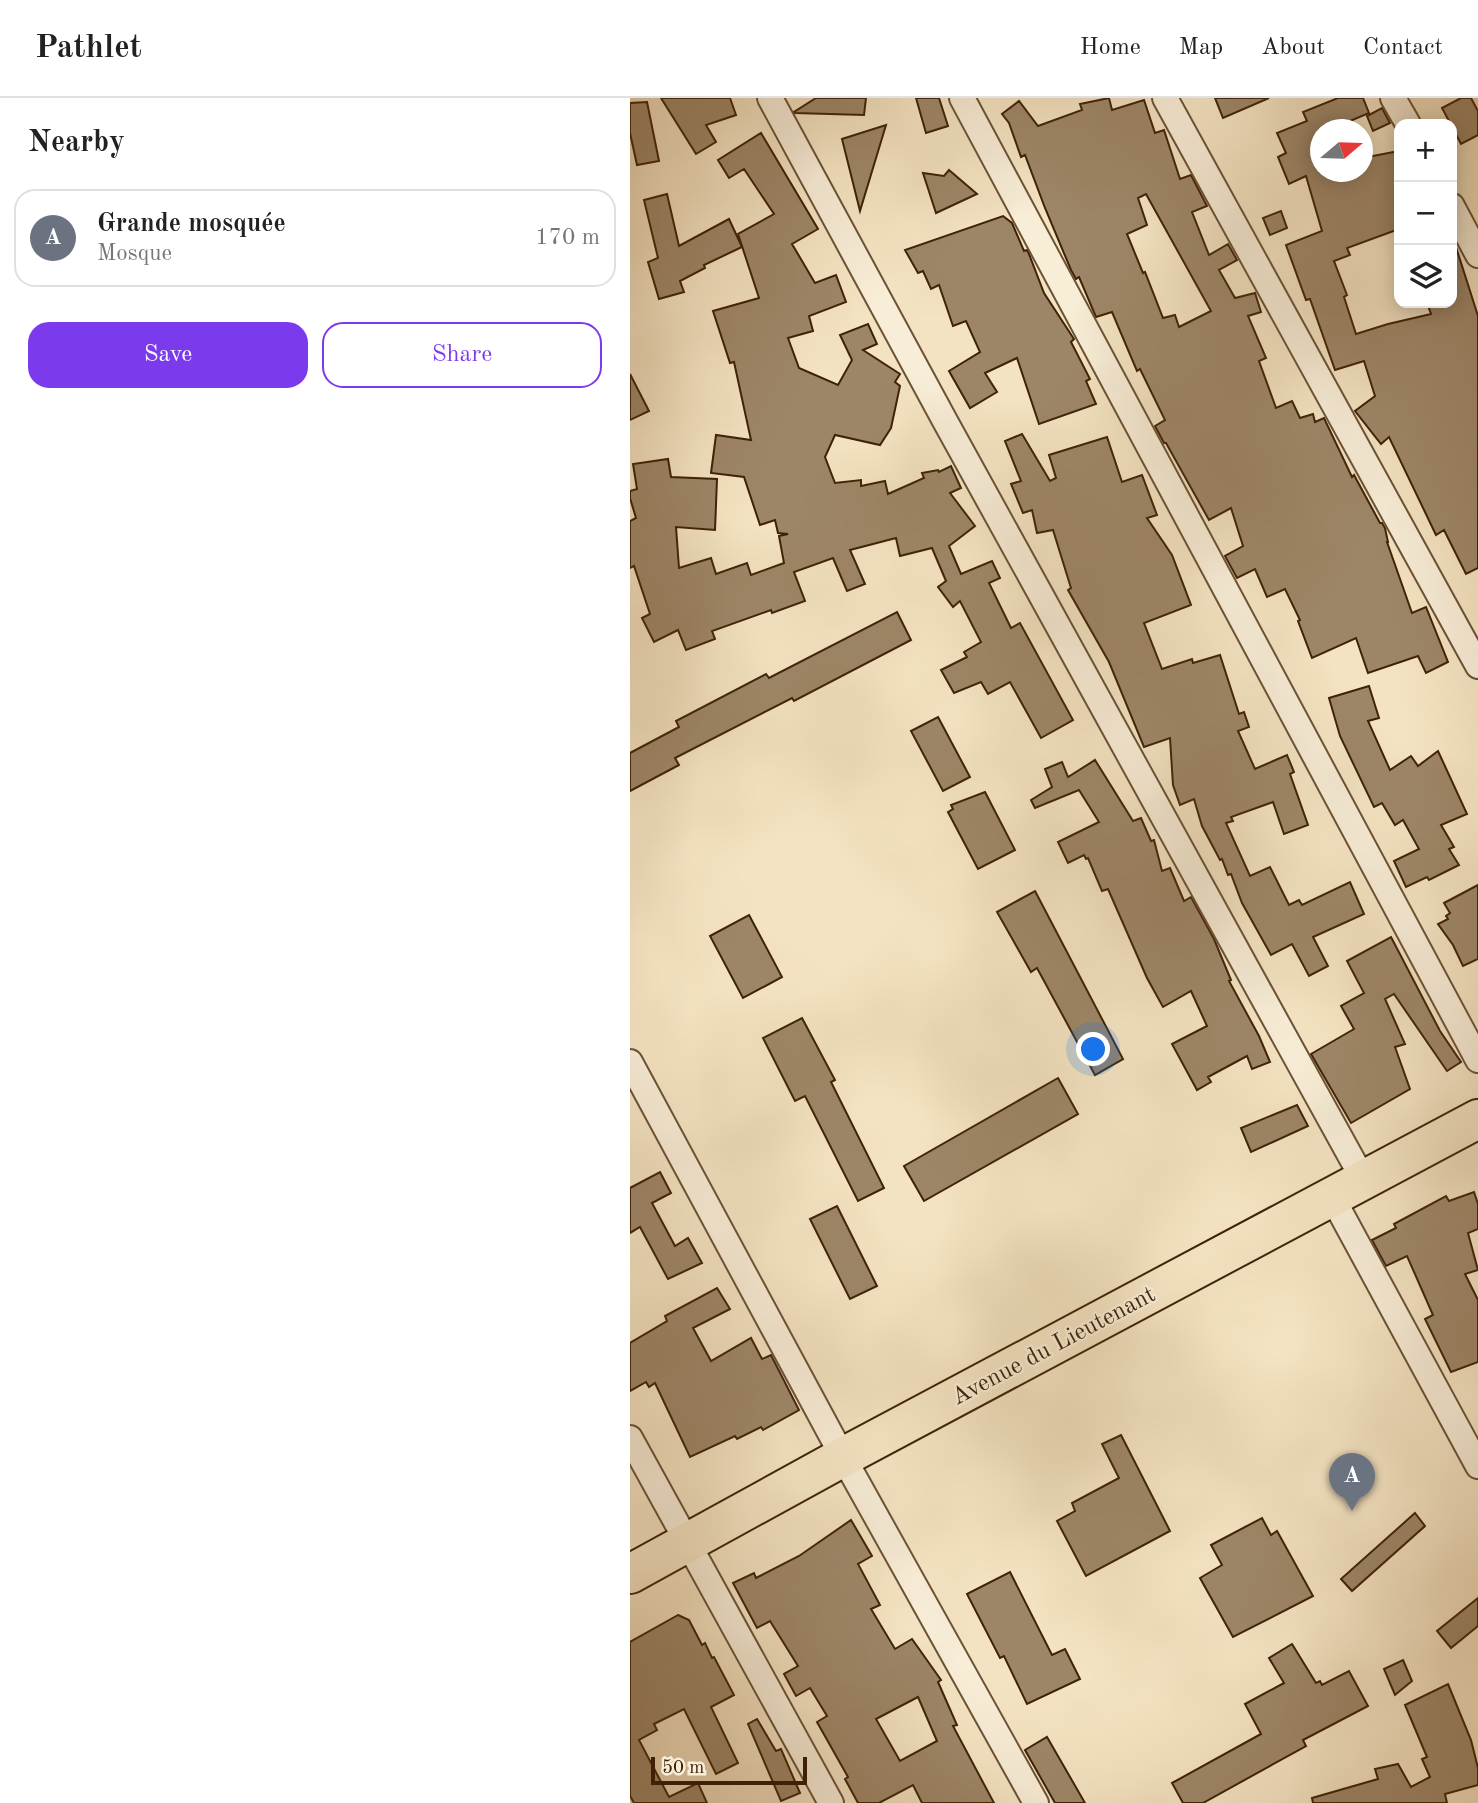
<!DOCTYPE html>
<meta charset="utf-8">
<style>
:root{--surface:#fff;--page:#f2f2f2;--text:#222;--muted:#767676;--line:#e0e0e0;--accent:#7c3aed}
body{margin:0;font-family:"Old Standard TT",serif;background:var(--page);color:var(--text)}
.controls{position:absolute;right:21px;top:21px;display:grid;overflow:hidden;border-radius:14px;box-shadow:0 4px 18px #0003}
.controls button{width:63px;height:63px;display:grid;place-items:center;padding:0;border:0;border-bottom:2px solid var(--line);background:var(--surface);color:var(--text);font:35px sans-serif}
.compass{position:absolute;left:680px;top:21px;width:63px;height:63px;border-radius:50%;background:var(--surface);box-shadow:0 4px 18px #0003;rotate:71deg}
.scale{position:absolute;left:21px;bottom:18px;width:156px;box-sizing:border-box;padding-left:7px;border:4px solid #3f2206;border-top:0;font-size:19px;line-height:24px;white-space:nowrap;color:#3f2206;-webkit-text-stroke:5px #f8edd7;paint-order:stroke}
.you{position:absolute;left:464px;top:952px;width:24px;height:24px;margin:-18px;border:5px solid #fff;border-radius:50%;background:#1a73e8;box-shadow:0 0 0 10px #1a73e833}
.badge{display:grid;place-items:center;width:46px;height:46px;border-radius:50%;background:var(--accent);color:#fff;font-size:23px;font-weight:700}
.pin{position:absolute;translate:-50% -58px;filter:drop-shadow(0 2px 4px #0008)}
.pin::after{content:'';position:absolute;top:37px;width:24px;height:21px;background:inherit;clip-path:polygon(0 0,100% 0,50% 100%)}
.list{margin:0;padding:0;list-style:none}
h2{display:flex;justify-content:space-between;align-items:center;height:91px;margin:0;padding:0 28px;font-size:30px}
h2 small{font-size:23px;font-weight:400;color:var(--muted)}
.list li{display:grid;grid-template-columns:46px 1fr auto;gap:21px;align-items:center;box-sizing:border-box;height:98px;margin:0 14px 14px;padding:0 14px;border:2px solid var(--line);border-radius:21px}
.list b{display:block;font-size:26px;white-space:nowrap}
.list p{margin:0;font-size:23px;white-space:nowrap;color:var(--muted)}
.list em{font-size:23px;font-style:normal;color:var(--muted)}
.actions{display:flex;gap:14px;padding:21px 28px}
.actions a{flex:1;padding:16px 0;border:2px solid var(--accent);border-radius:21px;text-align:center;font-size:24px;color:var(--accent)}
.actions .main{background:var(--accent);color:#fff}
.icon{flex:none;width:38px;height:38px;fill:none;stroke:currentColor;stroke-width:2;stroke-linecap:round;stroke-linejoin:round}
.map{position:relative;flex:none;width:848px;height:1705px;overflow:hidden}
header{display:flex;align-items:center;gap:42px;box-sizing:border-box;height:98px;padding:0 35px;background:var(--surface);border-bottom:2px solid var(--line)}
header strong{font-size:33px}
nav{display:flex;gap:38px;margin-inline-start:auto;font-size:24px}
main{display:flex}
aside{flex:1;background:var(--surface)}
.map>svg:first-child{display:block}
.building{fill:#9d8668;stroke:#3f2206;stroke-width:2;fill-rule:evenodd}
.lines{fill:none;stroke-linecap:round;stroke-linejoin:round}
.minor-casing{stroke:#6c5235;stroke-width:28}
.primary-casing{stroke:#3f2206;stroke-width:42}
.minor{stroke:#f8edd7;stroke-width:24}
.primary{stroke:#f4e3c2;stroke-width:38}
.labels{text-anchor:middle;stroke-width:5;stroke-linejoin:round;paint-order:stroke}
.street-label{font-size:24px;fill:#3f2206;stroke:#f8edd7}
</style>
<header>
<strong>Pathlet</strong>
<nav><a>Home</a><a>Map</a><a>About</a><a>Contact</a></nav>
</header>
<main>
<aside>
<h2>Nearby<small></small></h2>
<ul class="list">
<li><span class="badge" style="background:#6b7280">A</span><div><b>Grande mosquée</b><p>Mosque</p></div><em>170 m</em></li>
</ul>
<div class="actions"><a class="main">Save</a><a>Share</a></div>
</aside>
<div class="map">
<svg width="848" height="1705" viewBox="0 0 848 1705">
<rect width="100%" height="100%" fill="#f4e3c2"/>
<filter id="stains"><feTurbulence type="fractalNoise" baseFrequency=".00286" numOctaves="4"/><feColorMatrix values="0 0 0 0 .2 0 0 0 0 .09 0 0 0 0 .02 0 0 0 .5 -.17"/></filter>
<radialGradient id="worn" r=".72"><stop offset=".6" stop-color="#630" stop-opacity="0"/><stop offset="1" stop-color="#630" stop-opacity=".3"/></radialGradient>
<g class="building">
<path d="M31,0H100L106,17L76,27L86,44L66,56Z"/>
<path d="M186,0H236L234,17L165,15L164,14Z"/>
<path d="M286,0H309L318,28L296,35Z"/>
<path d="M479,0L482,12L514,2L525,35L534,32L550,81L561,77L577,108L562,114L579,157L598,146L607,162L589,172L605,200L625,195L631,214L618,218L636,260L629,263L646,310L662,303L670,320L683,316L685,324L694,320L722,379L724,377L750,425H752L755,430L758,444H757L782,515L796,509L818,564L796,575L788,558L738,575L726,540L682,560L668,523L670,522L655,491L637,499L625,471L607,480L595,458L613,448L601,410L579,422L536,345H534L525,328L535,322L510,271L507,273L482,214L466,219L449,179L446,181L441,172L415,110L395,57L391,59L379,25L372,16L389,3L408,28L452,12L450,6ZM516,96L581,213L549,229L545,217L533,220L515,174L513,175L497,136L517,127L508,100Z"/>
<path d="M585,0H639L593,20Z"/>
<path d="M708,0H733L739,15L699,32H690V74H732V60L769,53V131L717,150L720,157L704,163L717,197L714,199L726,236L758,226L801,216L797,205H822V147L825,146L848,218V470L836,476L814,432L806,437L759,339L751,346L725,313L745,298L734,263L705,272L680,201L676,202L656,147L692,133L676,78L659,86L648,59L656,55L647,35L677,23L673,14Z"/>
<path d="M831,0H841L848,13V37L831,46L812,10Z"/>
<path d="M17,4L29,63L7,67L0,35V5Z"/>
<path d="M752,10L760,25L743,33L737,18Z"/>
<path d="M256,27L230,113L212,41Z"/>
<path d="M131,35L188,131L162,146L185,185L206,177L216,204L179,218L183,233L158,240L169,270L208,287L222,262L210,237L238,226L247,246L233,252L270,276L265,284L270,288L261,330L250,347L205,337L195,359L205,385L231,382V388L255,383L258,396L294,380L292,375L308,372L309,374L321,368L331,390L320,395L345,428L319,448L331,476L362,463L370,480L359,485L381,530L390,525L443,622L411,640L380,584L358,596L351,584L324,595L311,572L337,559L334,554L351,544L330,503L323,509L308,489L316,483L302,450L270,458L266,440L220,452L235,486L217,493L203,460L164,474L175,503L142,515L141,512L82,533L85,541L56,552L48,532L24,544L12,520L20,516L4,468L0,470V423L6,420L0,400V393L7,391L3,366L38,361L41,379L87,381L85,432L46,429L49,470L81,460L86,476L117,465L121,477L154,465L149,438L158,436L148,435L145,422L130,427L114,379L81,375L86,337L121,342L104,264L100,265L83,213L129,200L108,136L144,116L114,71L99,80L88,62Z"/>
<path d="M319,72L347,96L306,115L293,75L314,78Z"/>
<path d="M37,96L49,148L99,121L112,149L74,167L75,170L50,183L54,194L29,201L18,164L28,160L14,102Z"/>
<path d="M651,113L657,130L640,137L633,120Z"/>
<path d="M373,118L382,125L394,153L397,152L399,156L414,195L444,241L441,244L460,281L456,283L466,306L409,326L387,260L355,275L367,294L340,310L319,273L350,254L336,223L323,228L309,187L301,191L293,173L288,175L275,152Z"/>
<path d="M0,276L19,313L0,322Z"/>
<path d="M392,336L420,383L426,380L419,357L477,339L492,384L512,377L527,417L517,420L542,457L561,507L514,525L532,571L562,561L563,565L590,557L609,616L614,614L619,629L608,633L625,671L657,657L664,674L660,676L678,727L654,736L643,704L601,719L603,723L596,725L620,778L640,769L659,807L669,802L672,807L720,784L734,816L683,839L698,868L679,878L662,846L641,857L612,805L601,776L598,777L592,761L590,762L572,728L564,701L550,707L543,687L540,640L514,649L479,564L438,492L441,490L423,432L407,435L402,412L393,415L381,386L391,383L375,343Z"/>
<path d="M267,514L281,542L164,603L162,600L45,660L49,667L0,693V655L49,629L46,623L136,576L139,580Z"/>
<path d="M739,588L749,620L738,623L760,672L781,658L788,668L808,653L837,716L811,727L824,749L819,751L829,767L799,782L797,779L776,789L764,763L789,751L773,722L765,727L752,705L744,709L710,638L699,600Z"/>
<path d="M308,619L340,679L313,693L281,633Z"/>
<path d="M465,662L503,723L511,720L521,743L524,742L532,773L540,770L554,803L561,799L584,841L601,882L599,883L629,938L640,964L622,971L617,958L578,979L581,984L567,992L542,946L577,928L561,893L533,909L517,880L478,791L472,793L458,760L456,761L454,757L438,765L428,744L469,724L449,692L405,710L401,702L422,689L415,671L432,664L438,679Z"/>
<path d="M355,694L385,752L348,771L318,714L323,711L321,707Z"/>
<path d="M848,787V861L833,868L823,847L808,826L818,821L816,818L820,815L814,805Z"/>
<path d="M405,793L493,961L465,977L407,870L401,874L367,814Z"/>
<path d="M119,817L152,879L113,900L80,838Z"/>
<path d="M761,839L810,933L831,964L817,973L764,896L755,901L775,946L765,949L780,991L721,1025L681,956L724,931L711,908L734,895L717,863Z"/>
<path d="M172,920L205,982L201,984L254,1090L228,1103L175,998L165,1003L133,940Z"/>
<path d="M428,980L448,1016L294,1103L274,1068Z"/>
<path d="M667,1007L678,1028L621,1054L611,1030Z"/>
<path d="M30,1074L41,1095L22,1105L45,1148L58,1140L72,1165L38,1181L10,1129L0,1135V1090Z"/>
<path d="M844,1094L848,1106V1131L838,1135L848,1172L835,1176L848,1202V1264L821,1274L795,1221L803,1217L777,1158L756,1168L742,1142L766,1130L764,1126L816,1098L819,1103Z"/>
<path d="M207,1108L247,1188L220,1201L180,1121Z"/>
<path d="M87,1190L100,1211L63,1230L81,1263L121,1240L132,1261L141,1257L169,1312L133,1332L131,1329L107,1341L105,1338L60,1359L25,1285L19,1289L16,1284L0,1293V1245L37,1223L35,1218Z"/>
<path d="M491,1337L540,1433L456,1478L427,1423L445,1413L442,1405L489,1380L472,1346Z"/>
<path d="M785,1415L795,1428L722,1493L711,1481Z"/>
<path d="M632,1420L641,1437L647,1433L683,1498L603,1539L570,1480L592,1467L581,1447Z"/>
<path d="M221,1422L242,1458L228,1466L250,1507L241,1511L265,1551L282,1541L311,1582L308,1584L327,1627L323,1628L364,1705H292L283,1687L249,1705H228L215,1681L218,1679L187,1624L197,1618L180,1590L166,1598L154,1576L168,1568L140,1523L127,1530L103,1485L124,1475L126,1480L169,1458ZM288,1599L307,1643L270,1663L246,1621Z"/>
<path d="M380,1474L422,1557L435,1551L450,1581L397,1606L374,1558L370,1560L337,1496Z"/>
<path d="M848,1500V1528L821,1550L807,1533Z"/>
<path d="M48,1517L59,1522L72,1547L75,1545L82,1560L84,1559L104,1597L81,1609L108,1665L86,1676L54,1611L24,1626L27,1632L9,1642L39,1699L68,1685L77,1705H4L0,1698V1544Z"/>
<path d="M662,1546L686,1585L690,1583L692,1587L719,1573L738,1608L673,1642L676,1648L573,1705H553L542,1685L631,1636L615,1606L654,1585L639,1560Z"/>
<path d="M773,1562L782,1583L765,1597L754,1571Z"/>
<path d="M818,1586L841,1642L848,1670V1687L815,1696L817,1705H683L682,1700L748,1681L745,1671L768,1666L781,1689L800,1679L792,1661L797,1659L775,1607Z"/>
<path d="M127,1621L146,1653L151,1651L170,1695L151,1703L118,1626Z"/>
<path d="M417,1639L455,1705H425L395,1652Z"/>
</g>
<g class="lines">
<g class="minor-casing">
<g id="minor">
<path d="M140,0L315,323L733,1081"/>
<path d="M332,0L848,962"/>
<path d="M535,0L848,568"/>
<path d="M763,0L778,26"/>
<path d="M822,108L848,157"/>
<path d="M0,964L213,1359L406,1705"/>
<path d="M702,1099L848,1368"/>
<path d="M0,1340L201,1705"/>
</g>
</g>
<g class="primary-casing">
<path id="primary" d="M0,1476L213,1359L848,1021"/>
</g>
<use href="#minor" class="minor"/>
<use href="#primary" class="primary"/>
</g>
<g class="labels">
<g class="street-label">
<text transform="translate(423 1247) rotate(-28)" y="8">Avenue du Lieutenant</text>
</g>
</g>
<rect width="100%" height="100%" filter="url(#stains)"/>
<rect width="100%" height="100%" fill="url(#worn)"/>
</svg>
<div class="controls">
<button>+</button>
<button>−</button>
<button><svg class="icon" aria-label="layers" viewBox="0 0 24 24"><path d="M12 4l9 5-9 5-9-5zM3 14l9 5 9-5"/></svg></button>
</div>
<svg class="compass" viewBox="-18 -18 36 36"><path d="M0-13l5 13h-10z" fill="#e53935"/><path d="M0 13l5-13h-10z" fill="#767676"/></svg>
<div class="scale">50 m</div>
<div class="you"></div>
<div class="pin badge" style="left:722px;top:1413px;background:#6b7280">A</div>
</div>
</main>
